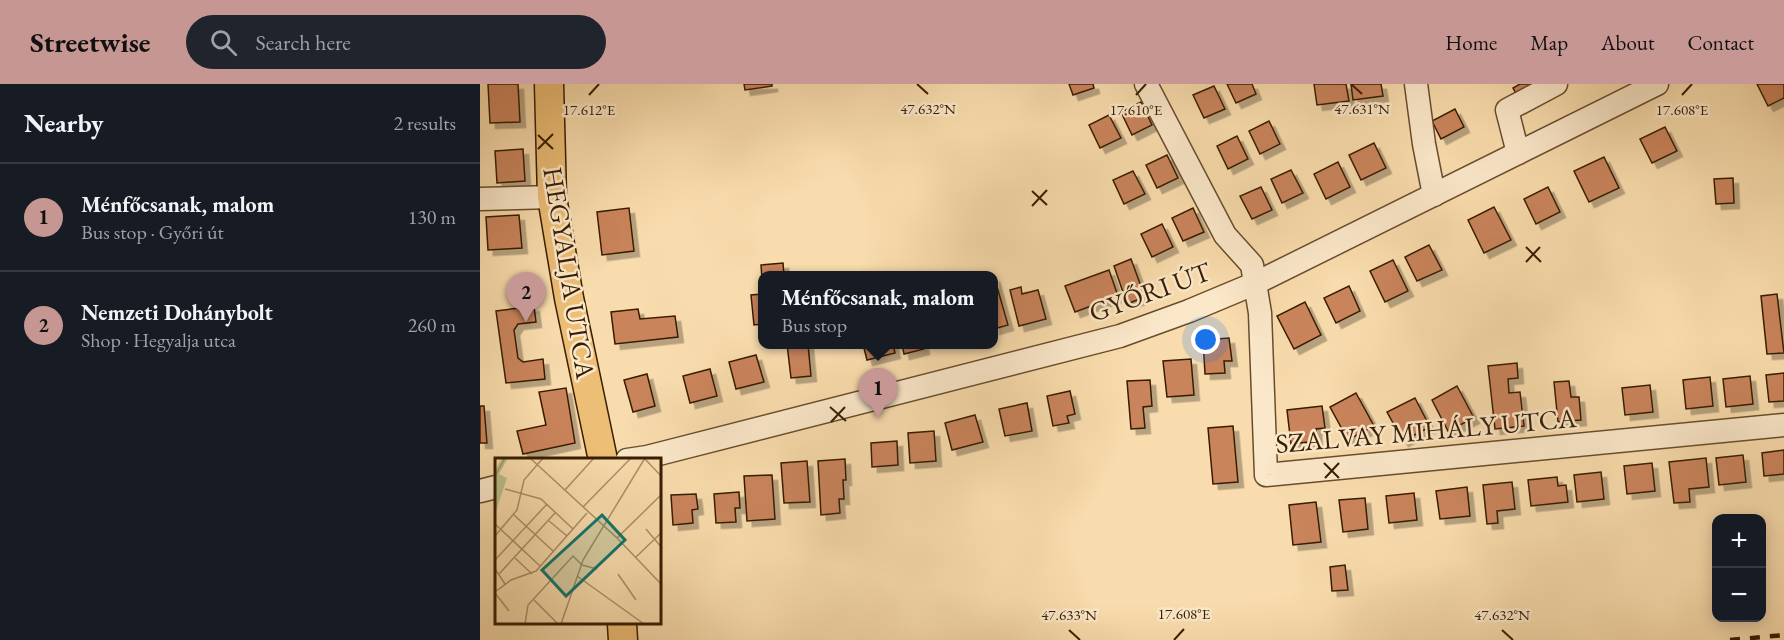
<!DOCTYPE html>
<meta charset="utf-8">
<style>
:root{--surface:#171b24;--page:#20242c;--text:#f1f3f6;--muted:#9ea1a6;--line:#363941;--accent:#c59692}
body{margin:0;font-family:"EB Garamond",serif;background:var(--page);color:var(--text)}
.controls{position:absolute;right:18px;bottom:18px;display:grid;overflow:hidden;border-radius:12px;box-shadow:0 3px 15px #0003}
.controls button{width:54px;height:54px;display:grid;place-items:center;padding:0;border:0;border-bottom:2px solid var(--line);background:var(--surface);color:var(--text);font:30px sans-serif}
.you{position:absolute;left:726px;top:256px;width:21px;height:21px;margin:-15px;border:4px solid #fff;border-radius:50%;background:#1a73e8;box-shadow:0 0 0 9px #1a73e833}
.badge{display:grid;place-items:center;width:39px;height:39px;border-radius:50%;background:var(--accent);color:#111;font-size:20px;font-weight:700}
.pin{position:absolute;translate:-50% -50px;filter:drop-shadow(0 2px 3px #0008)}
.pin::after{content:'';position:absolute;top:32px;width:21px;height:18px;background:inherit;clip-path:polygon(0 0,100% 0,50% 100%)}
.popup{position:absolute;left:278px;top:187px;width:240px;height:78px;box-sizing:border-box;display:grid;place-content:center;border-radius:12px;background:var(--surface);filter:drop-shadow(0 2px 4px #0005);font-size:20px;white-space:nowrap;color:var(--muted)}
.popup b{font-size:22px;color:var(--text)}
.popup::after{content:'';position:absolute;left:50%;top:100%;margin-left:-12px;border:12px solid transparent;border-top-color:var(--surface)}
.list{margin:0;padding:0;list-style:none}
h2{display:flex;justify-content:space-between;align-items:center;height:78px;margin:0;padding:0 24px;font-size:26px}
h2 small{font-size:20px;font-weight:400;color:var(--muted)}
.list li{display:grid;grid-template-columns:39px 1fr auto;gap:18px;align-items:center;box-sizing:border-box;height:108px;padding:0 24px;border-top:2px solid var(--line)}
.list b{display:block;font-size:22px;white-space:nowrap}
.list p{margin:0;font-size:20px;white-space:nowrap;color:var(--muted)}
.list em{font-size:20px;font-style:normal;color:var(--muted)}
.icon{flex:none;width:33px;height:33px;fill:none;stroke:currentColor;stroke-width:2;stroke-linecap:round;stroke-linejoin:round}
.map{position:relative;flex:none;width:1304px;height:556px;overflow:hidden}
header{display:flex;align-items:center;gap:36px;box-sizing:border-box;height:84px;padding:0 30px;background:var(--accent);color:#111}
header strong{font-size:28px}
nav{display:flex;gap:33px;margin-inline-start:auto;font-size:21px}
.search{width:420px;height:54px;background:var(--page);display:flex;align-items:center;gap:15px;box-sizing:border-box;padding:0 21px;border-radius:33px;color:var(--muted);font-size:22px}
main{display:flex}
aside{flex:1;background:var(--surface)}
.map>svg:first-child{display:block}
.building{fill:#ca845c;stroke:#371d01;stroke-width:1.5;filter:url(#shadow)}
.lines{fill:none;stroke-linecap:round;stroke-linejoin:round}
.minor-casing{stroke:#684d2c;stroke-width:25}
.major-casing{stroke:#371d01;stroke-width:31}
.minor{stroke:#fbe8ca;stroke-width:22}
.major{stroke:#ecbe76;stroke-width:28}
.rail{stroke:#371d01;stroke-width:4.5;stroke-dasharray:10 10;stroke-linecap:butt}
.ticks{fill:none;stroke:#371d01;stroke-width:2}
.labels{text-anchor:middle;stroke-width:5;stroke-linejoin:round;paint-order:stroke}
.street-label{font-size:27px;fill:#371d01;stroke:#fbe8ca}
.inset-road{fill:none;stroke:#ab9068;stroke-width:1.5}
.view{fill:#0f766e;fill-opacity:0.15;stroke:#0f766e;stroke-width:3}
.inset-edge{fill:none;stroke:#371d01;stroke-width:3}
.ticks-label{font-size:15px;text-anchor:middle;fill:#371d01;stroke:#fbe8ca;stroke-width:5;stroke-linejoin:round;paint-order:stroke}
</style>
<header>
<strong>Streetwise</strong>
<div class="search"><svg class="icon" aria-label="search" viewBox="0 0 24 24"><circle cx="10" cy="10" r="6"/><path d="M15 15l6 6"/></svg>Search here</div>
<nav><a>Home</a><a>Map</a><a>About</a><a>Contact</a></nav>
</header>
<main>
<aside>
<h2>Nearby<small>2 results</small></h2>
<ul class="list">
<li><span class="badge">1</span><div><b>Ménfőcsanak, malom</b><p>Bus stop · Győri út</p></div><em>130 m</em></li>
<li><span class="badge">2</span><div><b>Nemzeti Dohánybolt</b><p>Shop · Hegyalja utca</p></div><em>260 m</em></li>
</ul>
</aside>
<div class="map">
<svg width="1304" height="556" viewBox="0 0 1304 556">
<defs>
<filter id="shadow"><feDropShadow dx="5.5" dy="5.5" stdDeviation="0" flood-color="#0004"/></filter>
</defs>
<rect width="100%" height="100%" fill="#f9dcad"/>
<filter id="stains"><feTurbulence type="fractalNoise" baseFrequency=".00333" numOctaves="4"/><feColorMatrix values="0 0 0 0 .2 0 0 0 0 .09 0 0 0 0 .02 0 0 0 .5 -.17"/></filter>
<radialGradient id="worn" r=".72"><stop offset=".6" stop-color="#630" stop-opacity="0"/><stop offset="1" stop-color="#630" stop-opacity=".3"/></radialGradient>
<g class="building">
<path d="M8,0H38L40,38L10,39Z"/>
<path d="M264,0H292V2L265,6Z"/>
<path d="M589,0H613L614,4L593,11Z"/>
<path d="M747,0H772L776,10L756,19Z"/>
<path d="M834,0H866L869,17L837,21Z"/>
<path d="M871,0H901L903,12L873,16Z"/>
<path d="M1040,0H1055L1037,11L1033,4Z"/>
<path d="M1277,0H1304V14L1288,22Z"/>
<path d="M734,2L745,25L724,34L713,11Z"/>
<path d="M661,18L672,41L652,51L641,28Z"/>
<path d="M975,25L984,43L961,55L952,37Z"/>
<path d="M629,31L641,54L620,64L609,41Z"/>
<path d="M789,37L800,60L780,70L769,47Z"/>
<path d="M1185,43L1197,67L1172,79L1160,55Z"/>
<path d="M757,52L768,75L748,85L737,62Z"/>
<path d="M894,59L906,84L881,96L869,71Z"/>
<path d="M43,65L45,97L17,99L15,67Z"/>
<path d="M687,71L698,94L677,104L666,81Z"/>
<path d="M1124,73L1139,104L1109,118L1094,87Z"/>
<path d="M858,78L870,103L846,115L834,90Z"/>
<path d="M811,86L823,109L802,119L791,95Z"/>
<path d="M653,87L665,110L644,120L633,96Z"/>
<path d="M1253,94L1254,119L1236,120L1234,95Z"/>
<path d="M781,103L792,126L772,135L760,112Z"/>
<path d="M1068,103L1080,128L1056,140L1044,115Z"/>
<path d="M1014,123L1031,156L1004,169L988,136Z"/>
<path d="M149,124L154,167L122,171L117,128Z"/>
<path d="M713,124L724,148L703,157L692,134Z"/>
<path d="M39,131L42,164L8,166L6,133Z"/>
<path d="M682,140L693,163L672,173L661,150Z"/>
<path d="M949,161L962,186L937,197L925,173Z"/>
<path d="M651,175L665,213L647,220L634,182Z"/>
<path d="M913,176L928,207L905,218L890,187Z"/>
<path d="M303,179L304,192H282V195L281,181Z"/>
<path d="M629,186L638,212L595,228L585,202Z"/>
<path d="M514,192L528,241L514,245Z"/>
<path d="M869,202L880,227L856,239L844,214Z"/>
<path d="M541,203L542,210L558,206L566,235L539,242L530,206Z"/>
<path d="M282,210V240L274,241L271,211Z"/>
<path d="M1297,210L1304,269L1287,270L1281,212Z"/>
<path d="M825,218L841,251L814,265L797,232Z"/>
<path d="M54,222L56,238L38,240L34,246L38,274L43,278L63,275L65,295L26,299L16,227Z"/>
<path d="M158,225L160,235L195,232L198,253L135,260L131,228Z"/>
<path d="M749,254L752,277H744L745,289L725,290L723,256Z"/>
<path d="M307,260H328L331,292L311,294Z"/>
<path d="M383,260H413L415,269L387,276Z"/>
<path d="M422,260H443L444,265L424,270Z"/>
<path d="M276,271L284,298L256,305L249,278Z"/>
<path d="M711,275L714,311L687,313L683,277Z"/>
<path d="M1037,279L1038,294L1028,295L1029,309L1040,308L1044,342L1015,345L1008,282Z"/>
<path d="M230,285L237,312L210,319L203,292Z"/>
<path d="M1304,289V317L1289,318L1286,291Z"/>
<path d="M167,290L175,322L153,328L144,296Z"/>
<path d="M1270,292L1273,320L1246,323L1243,295Z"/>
<path d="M1230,293L1233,322L1206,325L1203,296Z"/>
<path d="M670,296L672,322L663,323L665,344L651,345L647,297Z"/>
<path d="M1089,297L1091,313H1099L1101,336L1078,338L1074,298Z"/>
<path d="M1170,301L1173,328L1145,331L1142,304Z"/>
<path d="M977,302L994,334L968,347L952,316Z"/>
<path d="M86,304L95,359L43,370L37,347L66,341L59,308Z"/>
<path d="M590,307L595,330L587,332L589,339L573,342L567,312Z"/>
<path d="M876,309L894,342L868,356L850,323Z"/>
<path d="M935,314L950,343L923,357L907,328Z"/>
<path d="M547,319L552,347L525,352L519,325Z"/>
<path d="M0,322H4L7,359H0Z"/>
<path d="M842,322L845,344L836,345L837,357L811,360L807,326Z"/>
<path d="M495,331L503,358L472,366L465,339Z"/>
<path d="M753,342L758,398L733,400L728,344Z"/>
<path d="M454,347L456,377L430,379L428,349Z"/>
<path d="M417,357L418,381L392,383L391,359Z"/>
<path d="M1304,366V390L1284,392L1282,369Z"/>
<path d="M1263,371L1266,398L1239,401L1236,374Z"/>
<path d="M1226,374L1229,403L1209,405L1210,418L1194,419L1189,378Z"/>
<path d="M365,375L366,396H363L364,415H359L360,429L341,431L338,377Z"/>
<path d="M327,377L330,418L304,419L301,379Z"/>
<path d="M1172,379L1175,407L1147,410L1144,382Z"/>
<path d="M1121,388L1124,415L1097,418L1094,391Z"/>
<path d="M292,391L295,435L267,437L264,392Z"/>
<path d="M1077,393L1078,402L1086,401L1088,418L1051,422L1048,396Z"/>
<path d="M1032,398L1035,425L1017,427L1018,439L1007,440L1003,401Z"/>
<path d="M987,403L990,432L960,435L956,407Z"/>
<path d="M259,408L260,424H255L256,438L236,439L234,410Z"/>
<path d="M934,409L937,436L909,439L906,412Z"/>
<path d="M216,410L218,425L212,426L213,439L193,441L191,411Z"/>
<path d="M885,414L888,445L863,448L859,416Z"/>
<path d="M836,418L841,458L813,461L809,421Z"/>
<path d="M865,481L868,506L852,507L850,483Z"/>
</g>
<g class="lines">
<g class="minor-casing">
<g id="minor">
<path d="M666,0L745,151L772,181L780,229L786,391L1304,341"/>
<path d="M936,0L944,60L954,111"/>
<path d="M1038,69L1027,26L1076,0"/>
<path d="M0,115L72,113"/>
<path d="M147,376L167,373L640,252L709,227L776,199L1177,0"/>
<path d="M0,407L16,403"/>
</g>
</g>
<g class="major-casing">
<g id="major">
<path d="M69,0L72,113L89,214L123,376"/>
<path d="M142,540L143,556"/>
</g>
</g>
<use href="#minor" class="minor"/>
<use href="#major" class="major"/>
<path class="rail" d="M1250,556L1304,551"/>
</g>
<path class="ticks" d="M437,0L448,10M871,0L882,10M109,11L119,0M656,11L666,0M1202,11L1212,0M58,51L73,65M58,65L73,50M552,107L567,121M552,122L567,106M1046,163L1061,178M1046,178L1060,163M350,323L366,337M351,338L365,323M844,379L859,394M845,394L859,379M589,546L600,556M1022,546L1033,556M694,556L704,545"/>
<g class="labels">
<g class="street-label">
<text transform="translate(89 189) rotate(81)" y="9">HEGYALJA UTCA</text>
<text transform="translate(670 208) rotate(-20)" y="9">GYŐRI ÚT</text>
<text transform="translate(946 347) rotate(-5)" y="9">SZALVAY MIHÁLY UTCA</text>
</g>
</g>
<g transform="translate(15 374)">
<rect width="166" height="166" fill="#f9dcad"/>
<path d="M7,0H13L4,16L12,20L0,56V12Z" fill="#bac18d"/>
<path class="inset-road" d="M35,0L122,80L167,127M150,1L167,19M0,18L10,0M10,31L46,41L78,71M70,32L99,0M88,49L136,0M19,57L58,93M54,63L72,78M0,66L45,108M151,71L167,90M0,78L22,52L29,22L48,0M122,80L167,36M141,99L167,74M20,100L37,116M0,102L52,46M0,111L10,126M4,116L60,55M123,116L141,142M82,118L149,166M0,134L16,122L41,113L92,55M0,135L14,153M39,142L63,166M30,166L33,147L78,98L87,107L102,111M66,166L88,102L150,0"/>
<path class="view" d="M107,57L130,82L71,138L47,112Z"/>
<rect width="166" height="166" class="inset-edge"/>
</g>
<g class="ticks-label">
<text x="882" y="30">47.631°N</text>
<text x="448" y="30">47.632°N</text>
<text x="109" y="31">17.612°E</text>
<text x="656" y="31">17.610°E</text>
<text x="1202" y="31">17.608°E</text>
<text x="704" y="535">17.608°E</text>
<text x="589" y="536">47.633°N</text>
<text x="1022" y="536">47.632°N</text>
</g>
<rect width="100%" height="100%" filter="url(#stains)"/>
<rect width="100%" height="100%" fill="url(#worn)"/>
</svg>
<div class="controls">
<button>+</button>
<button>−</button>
</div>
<div class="you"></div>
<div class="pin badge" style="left:398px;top:334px">1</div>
<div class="popup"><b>Ménfőcsanak, malom</b>Bus stop</div>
<div class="pin badge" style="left:46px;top:238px">2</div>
</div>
</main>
